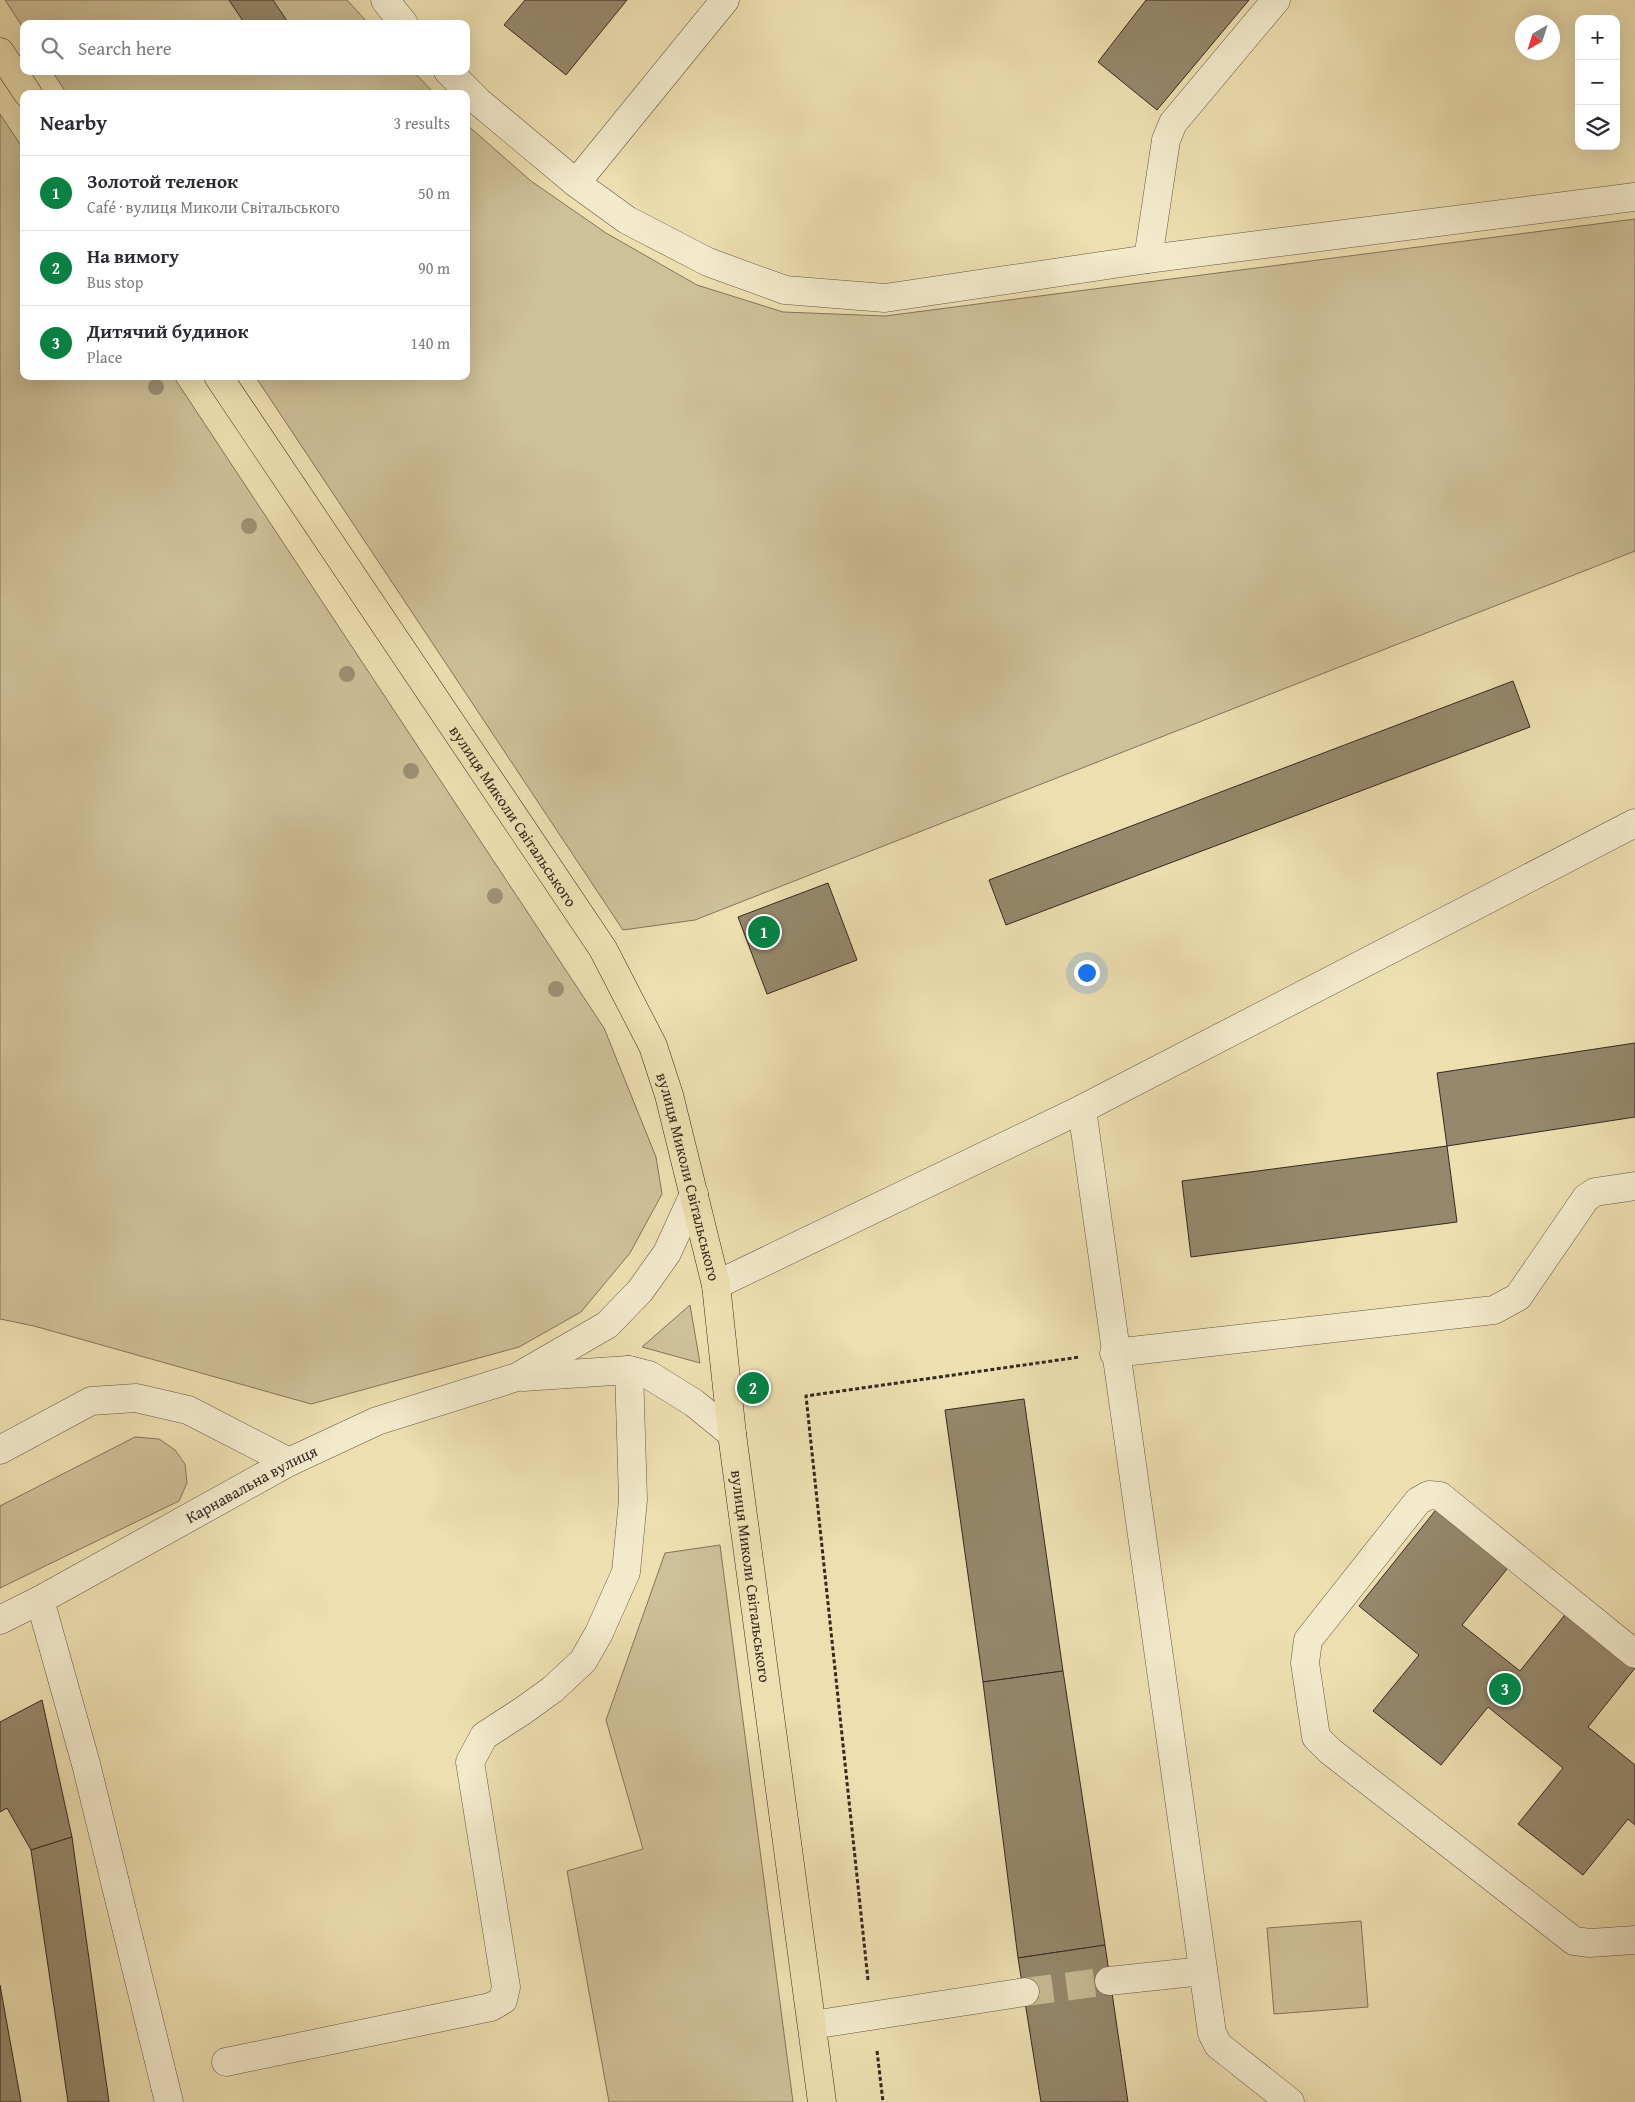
<!DOCTYPE html>
<meta charset="utf-8">
<style>
:root{--surface:#fff;--page:#f7f7f7;--text:#2b2b33;--muted:#7c7c81;--line:#e1e1e2;--accent:#0b8043}
body{margin:0;font-family:"Gentium Book Plus",serif;background:var(--page);color:var(--text)}
.controls{position:absolute;right:15px;top:15px;display:grid;overflow:hidden;border-radius:10px;box-shadow:0 5px 20px #0002}
.controls button{width:45px;height:45px;display:grid;place-items:center;padding:0;border:0;border-bottom:1px solid var(--line);background:var(--surface);color:var(--text);font:25px sans-serif}
.compass{position:absolute;left:1515px;top:15px;width:45px;height:45px;border-radius:50%;background:var(--surface);box-shadow:0 5px 20px #0002;rotate:219deg}
.you{position:absolute;left:1086px;top:972px;width:18px;height:18px;margin:-12px;border:4px solid #fff;border-radius:50%;background:#1a73e8;box-shadow:0 0 0 8px #1a73e833}
.badge{display:grid;place-items:center;width:32px;height:32px;border-radius:50%;background:var(--accent);color:#fff;font-size:16px;font-weight:700}
.pin{position:absolute;translate:-50% -50%;border:2px solid #fff;box-shadow:0 1px 5px #0006}
.list{margin:0;padding:0;list-style:none}
h2{display:flex;justify-content:space-between;align-items:center;height:65px;margin:0;padding:0 20px;font-size:21px}
h2 small{font-size:16px;font-weight:400;color:var(--muted)}
.list li{display:grid;grid-template-columns:32px 1fr auto;gap:15px;align-items:center;box-sizing:border-box;height:75px;padding:0 20px;border-top:1px solid var(--line)}
.list b{display:block;font-size:19px;white-space:nowrap}
.list p{margin:0;font-size:16px;white-space:nowrap;color:var(--muted)}
.list em{font-size:16px;font-style:normal;color:var(--muted)}
.icon{flex:none;width:28px;height:28px;fill:none;stroke:currentColor;stroke-width:2;stroke-linecap:round;stroke-linejoin:round}
.map{position:relative;flex:none;width:1635px;height:2102px;overflow:hidden}
.search{position:absolute;background:var(--surface);box-shadow:0 5px 20px #0002;left:20px;top:20px;width:450px;height:55px;display:flex;align-items:center;gap:12px;box-sizing:border-box;padding:0 18px;border-radius:10px;color:var(--muted);font-size:19px}
.panel{position:absolute;background:var(--surface);box-shadow:0 5px 20px #0002;left:20px;top:90px;width:450px;height:290px;border-radius:10px}
.map>svg:first-child{display:block}
.green{fill:#cec098;stroke:#82745e}
.building{fill:#95886c;stroke:#352923}
.lines{fill:none;stroke-linecap:round;stroke-linejoin:round}
.minor-tunnel{stroke:#c8bb94;stroke-width:28;stroke-dasharray:28 14;stroke-linecap:butt}
.minor-casing{stroke:#635646;stroke-width:29}
.major-casing{stroke:#352923;stroke-width:29}
.path{stroke:#352923;stroke-width:3;stroke-dasharray:4 2.5;stroke-linecap:butt}
.minor{stroke:#f3eacc;stroke-width:28}
.major{stroke:#eddfb0;stroke-width:28}
.tree{fill:#9d9072}
.labels{text-anchor:middle;stroke-width:4;stroke-linejoin:round;paint-order:stroke}
.street-label{font-size:16px;fill:#352923;stroke:#f3eacc}
</style>
<div class="map">
<svg width="1635" height="2102" viewBox="0 0 1635 2102">
<rect width="100%" height="100%" fill="#eddfb0"/>
<filter id="stains"><feTurbulence type="fractalNoise" baseFrequency=".004" numOctaves="4"/><feColorMatrix values="0 0 0 0 .2 0 0 0 0 .09 0 0 0 0 .02 0 0 0 .5 -.17"/></filter>
<radialGradient id="worn" r=".72"><stop offset=".6" stop-color="#630" stop-opacity="0"/><stop offset="1" stop-color="#630" stop-opacity=".3"/></radialGradient>
<g class="green">
<path d="M5,0H347L369,24H24V29Z"/>
<path d="M52,71H413L435,94H67Z"/>
<path d="M0,114L24,150V376H173L604,1028L656,1157L662,1194L630,1253L581,1312L519,1347L311,1404L34,1326L0,1319Z"/>
<path d="M466,124L531,181L606,233L697,285L783,312L885,316L1635,219V551L695,920L623,930L255,376H466Z"/>
<path d="M690,1305L700,1363L642,1347Z"/>
<path d="M135,1437L159,1439L175,1450L185,1464L187,1483L179,1501L0,1588V1506Z"/>
<path d="M720,1545L793,2102H609L567,1871L643,1849L606,1720L665,1553Z"/>
<path d="M1361,1921L1368,2007L1274,2014L1267,1928Z"/>
</g>
<g class="building">
<path d="M229,0H273L289,24H245Z"/>
<path d="M525,0H627L566,75L504,25Z"/>
<path d="M1146,0H1249L1157,110L1098,62Z"/>
<path d="M1513,681L1530,727L1006,925L989,880Z"/>
<path d="M828,883L857,960L767,994L738,917Z"/>
<path d="M1635,1043V1117L1447,1146L1437,1073Z"/>
<path d="M1447,1146L1457,1222L1191,1257L1182,1181Z"/>
<path d="M1024,1399L1063,1671L983,1682L945,1410Z"/>
<path d="M1439,1506L1511,1564L1462,1625L1520,1671L1568,1611L1635,1665V1668L1588,1727L1635,1765V1825L1628,1819L1583,1875L1518,1824L1563,1768L1488,1707L1441,1765L1373,1711L1419,1655L1359,1606Z"/>
<path d="M1063,1671L1105,1945L1018,1958L983,1682Z"/>
<path d="M42,1700L72,1837L31,1850L7,1808L0,1812V1722Z"/>
<path d="M72,1837L109,2102H68L31,1850Z"/>
<path d="M1105,1945L1128,2102H1041L1018,1958Z"/>
<path d="M0,1985L21,2102H0Z"/>
</g>
<g class="lines">
<path class="minor-tunnel" d="M1025,1992L1109,1981"/>
<g class="minor-casing">
<g id="minor">
<path d="M385,0L404,24"/>
<path d="M448,71L479,102L576,183L627,220L708,262L785,290L885,298L1148,259L1635,197"/>
<path d="M576,183L725,0"/>
<path d="M1148,259L1166,140L1173,123L1276,0"/>
<path d="M1082,1109L1212,2033L1218,2045L1290,2102"/>
<path d="M716,1285L1082,1109L1635,823"/>
<path d="M1114,1353L1494,1310L1518,1297L1586,1198L1595,1192L1635,1186"/>
<path d="M523,1377L629,1370L649,1375L694,1403L732,1434"/>
<path d="M0,1450L91,1401L136,1398L188,1410L289,1462"/>
<path d="M40,1600L86,1764L169,2102"/>
<path id="s1" d="M0,1620L40,1600L289,1462L377,1421L517,1377L607,1325L640,1291L667,1253L694,1194"/>
<path d="M1635,1654L1440,1496L1429,1495L1418,1501L1308,1640L1305,1663L1316,1737L1330,1751L1574,1941L1590,1943L1635,1940"/>
<path d="M1109,1981L1203,1971"/>
<path d="M812,2025L1025,1992"/>
<path d="M226,2062L491,2007L503,2000L506,1987L470,1762L484,1736L524,1710L553,1689L583,1661L599,1633L626,1572L633,1500L629,1370"/>
</g>
</g>
<g class="major-casing">
<g id="major">
<path d="M0,52L28,94"/>
<path id="s2" d="M218,376L603,949L653,1046L669,1095L716,1285L732,1434L822,2102"/>
</g>
</g>
<g class="path">
<path d="M868,1980L806,1396L1080,1357"/>
<path d="M877,2051L883,2102"/>
</g>
<use href="#minor" class="minor"/>
<use href="#major" class="major"/>
</g>
<g class="tree">
<circle cx="156" cy="387" r="8"/>
<circle cx="249" cy="526" r="8"/>
<circle cx="347" cy="674" r="8"/>
<circle cx="411" cy="771" r="8"/>
<circle cx="495" cy="896" r="8"/>
<circle cx="556" cy="989" r="8"/>
</g>
<g class="labels">
<g class="street-label">
<text dy="6" stroke="none"><textPath href="#s2" startOffset="530">вулиця Миколи Світальського</textPath></text>
<text dy="6" stroke="none"><textPath href="#s2" startOffset="935">вулиця Миколи Світальського</textPath></text>
<text dy="6" stroke="none"><textPath href="#s1" startOffset="286">Карнавальна вулиця</textPath></text>
<text dy="6" stroke="none"><textPath href="#s2" startOffset="1340">вулиця Миколи Світальського</textPath></text>
</g>
</g>
<rect width="100%" height="100%" filter="url(#stains)"/>
<rect width="100%" height="100%" fill="url(#worn)"/>
</svg>
<div class="controls">
<button>+</button>
<button>−</button>
<button><svg class="icon" aria-label="layers" viewBox="0 0 24 24"><path d="M12 4l9 5-9 5-9-5zM3 14l9 5 9-5"/></svg></button>
</div>
<svg class="compass" viewBox="-18 -18 36 36"><path d="M0-13l5 13h-10z" fill="#e53935"/><path d="M0 13l5-13h-10z" fill="#7c7c81"/></svg>
<div class="you"></div>
<div class="pin badge" style="left:764px;top:932px">1</div>
<div class="pin badge" style="left:753px;top:1388px">2</div>
<div class="pin badge" style="left:1505px;top:1689px">3</div>
<div class="search"><svg class="icon" aria-label="search" viewBox="0 0 24 24"><circle cx="10" cy="10" r="6"/><path d="M15 15l6 6"/></svg>Search here</div>
<section class="panel">
<h2>Nearby<small>3 results</small></h2>
<ul class="list">
<li><span class="badge">1</span><div><b>Золотой теленок</b><p>Café · вулиця Миколи Світальського</p></div><em>50 m</em></li>
<li><span class="badge">2</span><div><b>На вимогу</b><p>Bus stop</p></div><em>90 m</em></li>
<li><span class="badge">3</span><div><b>Дитячий будинок</b><p>Place</p></div><em>140 m</em></li>
</ul>
</section>
</div>
